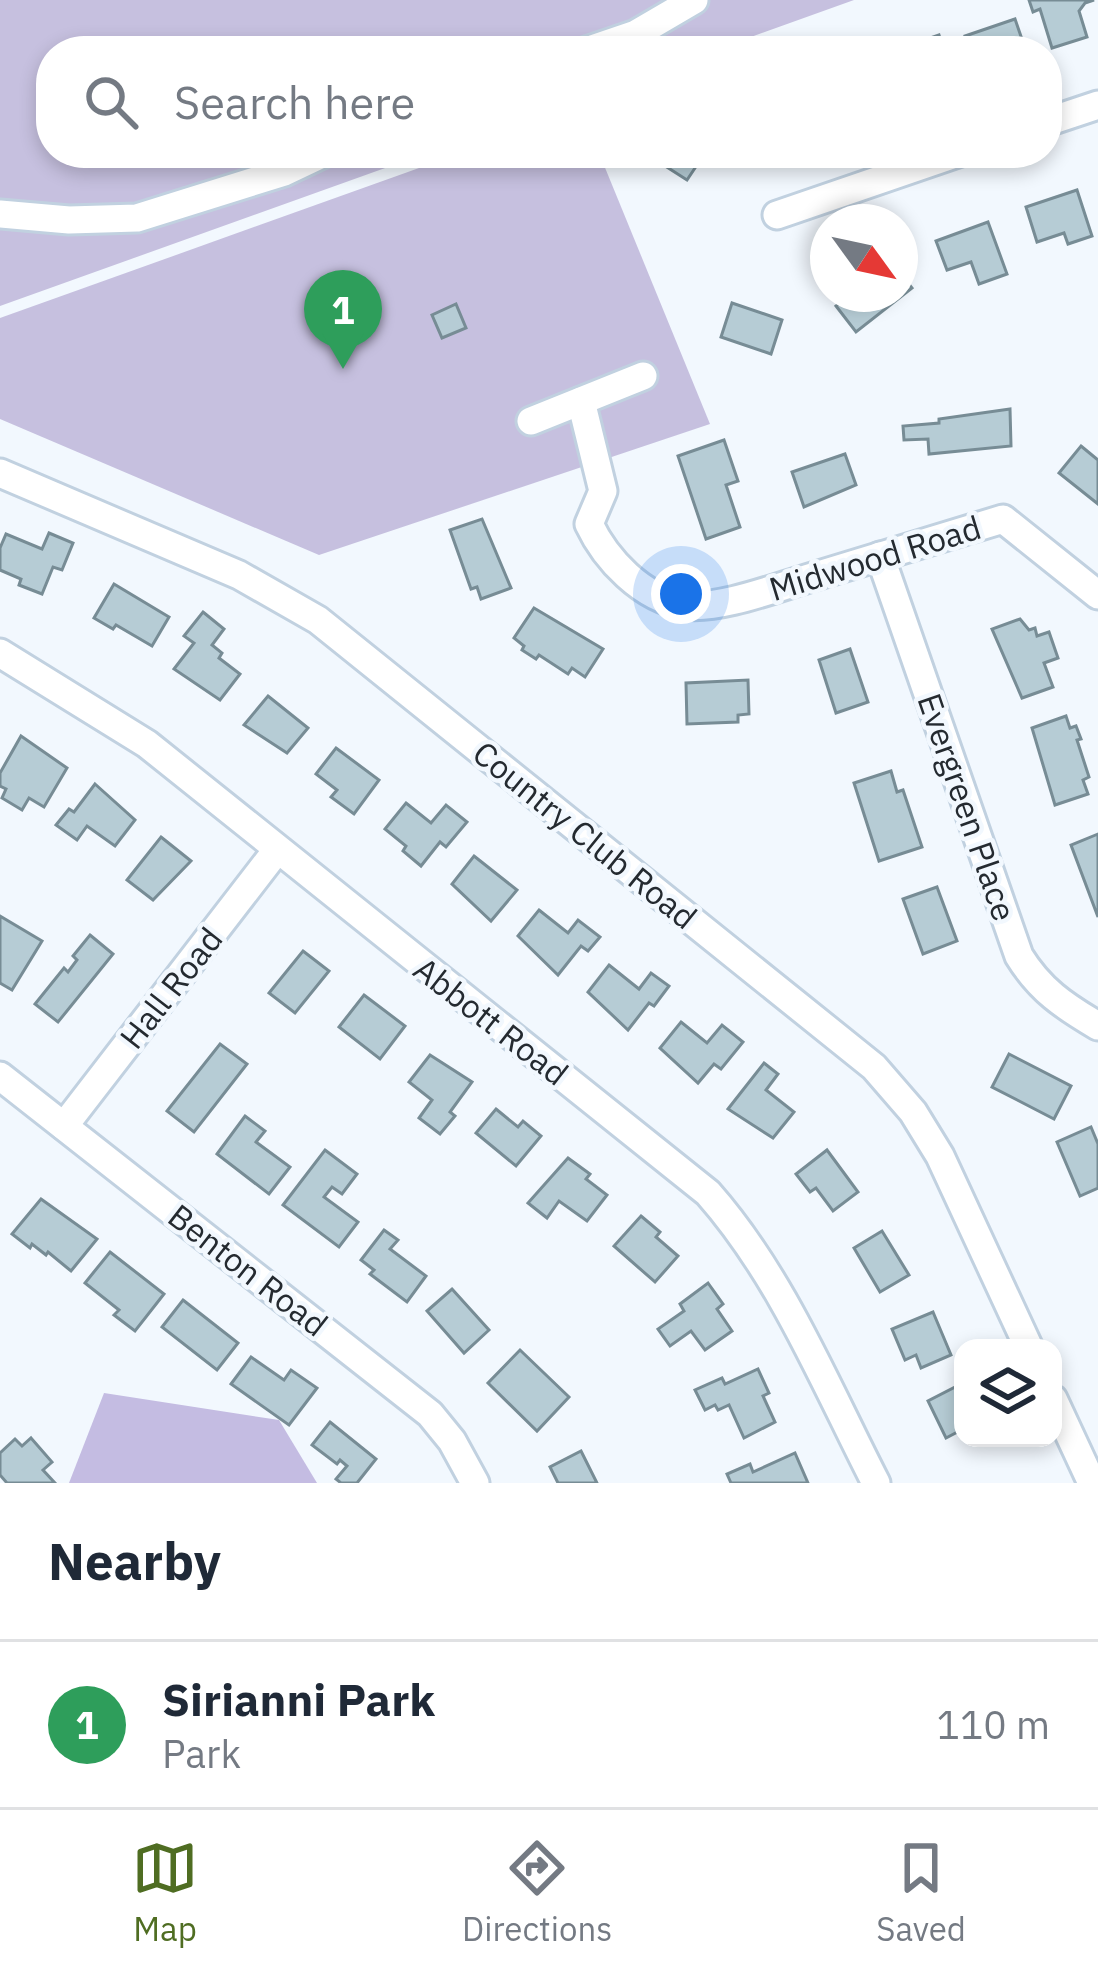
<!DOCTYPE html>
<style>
:root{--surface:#fff;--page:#f2f2f3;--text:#1f2937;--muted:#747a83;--line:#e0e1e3;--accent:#4f6d22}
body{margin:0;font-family:"IBM Plex Sans",sans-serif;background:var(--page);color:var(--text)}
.controls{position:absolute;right:36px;bottom:36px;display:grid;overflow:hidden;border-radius:24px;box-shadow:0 6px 18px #0003}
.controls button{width:108px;height:108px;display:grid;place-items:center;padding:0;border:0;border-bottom:3px solid var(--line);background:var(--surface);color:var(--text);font:60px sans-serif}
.compass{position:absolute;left:810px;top:204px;width:108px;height:108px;border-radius:50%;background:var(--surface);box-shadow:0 6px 18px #0003;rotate:123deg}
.you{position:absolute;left:681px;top:594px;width:42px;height:42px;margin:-30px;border:9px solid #fff;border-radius:50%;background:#1a73e8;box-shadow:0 0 0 18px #1a73e833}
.badge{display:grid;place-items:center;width:78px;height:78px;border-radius:50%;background:var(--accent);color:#fff;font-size:39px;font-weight:700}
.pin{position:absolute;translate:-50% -99px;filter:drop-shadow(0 3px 6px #0008)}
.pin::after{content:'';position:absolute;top:63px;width:42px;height:36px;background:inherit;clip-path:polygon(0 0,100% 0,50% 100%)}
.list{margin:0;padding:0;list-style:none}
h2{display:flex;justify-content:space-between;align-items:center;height:156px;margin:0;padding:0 48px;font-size:51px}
h2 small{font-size:39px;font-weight:400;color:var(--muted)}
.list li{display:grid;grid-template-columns:78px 1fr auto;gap:36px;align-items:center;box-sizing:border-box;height:168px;padding:0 48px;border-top:3px solid var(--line)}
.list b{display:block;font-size:45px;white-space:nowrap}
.list p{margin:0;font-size:39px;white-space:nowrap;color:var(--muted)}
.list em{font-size:39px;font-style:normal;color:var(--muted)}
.icon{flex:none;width:66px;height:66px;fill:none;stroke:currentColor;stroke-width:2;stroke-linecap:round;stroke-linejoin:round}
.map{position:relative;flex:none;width:1098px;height:1483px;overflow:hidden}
.search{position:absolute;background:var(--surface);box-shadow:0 6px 18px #0003;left:36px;right:36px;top:36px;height:132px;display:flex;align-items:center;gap:30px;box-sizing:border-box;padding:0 42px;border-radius:48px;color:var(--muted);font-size:45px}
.sheet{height:324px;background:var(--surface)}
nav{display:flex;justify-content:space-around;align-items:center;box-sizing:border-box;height:168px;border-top:3px solid var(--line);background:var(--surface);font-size:33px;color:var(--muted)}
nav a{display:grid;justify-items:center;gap:6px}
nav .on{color:var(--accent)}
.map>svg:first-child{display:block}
.green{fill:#c6c0df}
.forest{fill:#c4bce2}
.building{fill:#b6ccd5;stroke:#778c95;stroke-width:3}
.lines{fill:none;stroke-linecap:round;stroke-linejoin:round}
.minor-casing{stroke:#c1d1e0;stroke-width:33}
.minor{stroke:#fff;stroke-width:27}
.labels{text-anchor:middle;stroke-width:9;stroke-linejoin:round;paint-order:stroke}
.street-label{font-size:33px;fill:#242a30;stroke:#f2f8fe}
</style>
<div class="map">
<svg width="1098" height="1483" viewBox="0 0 1098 1483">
<rect width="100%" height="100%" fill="#f2f8fe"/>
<g class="green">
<path d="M0,0H854L712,51H51V153H427L0,306Z"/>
<path d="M461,153H599L710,424L319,555L0,419V318Z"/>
</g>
<path class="forest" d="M104,1393L279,1420L317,1483H69Z"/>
<g class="building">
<path d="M1029,0H1094L1085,3L1079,11L1087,37L1052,48L1040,9L1033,12Z"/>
<path d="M1015,19L1026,51H970L965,36Z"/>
<path d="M939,35L944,51H893Z"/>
<path d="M665,153H709L706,158L703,156L687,180L659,162Z"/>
<path d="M1077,190L1092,236L1068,244L1064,233L1037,242L1026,207Z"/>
<path d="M988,222L1007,274L979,284L971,262L947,270L936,241Z"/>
<path d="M900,273L912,288L856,332L836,306L852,294H900Z"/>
<path d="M732,303L782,320L771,354L721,337Z"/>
<path d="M456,304L466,328L442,338L432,315Z"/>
<path d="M1010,409L1011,446L929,454L928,439L904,440L903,426L939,423V419Z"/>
<path d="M724,440L738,481L726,485L740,527L706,539L678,456Z"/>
<path d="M1081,446L1098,460V504L1059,473Z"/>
<path d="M845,454L856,485L804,507L792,472Z"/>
<path d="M482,519L511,588L481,599L477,587L471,589L450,530Z"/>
<path d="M49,533L73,543L62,570L53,567L42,594L19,585L21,579L0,570V548L6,534L42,549Z"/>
<path d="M114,584L169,617L152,646L116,625L113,629L94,618Z"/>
<path d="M534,608L603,649L585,677L572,668L568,674L539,655L536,659L522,650L524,646L514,638Z"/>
<path d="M203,612L224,629L212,645L222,653L219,658L240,674L220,700L174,669L194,643L184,636Z"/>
<path d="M1020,619L1029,630L1035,628L1037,636L1049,632L1058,658L1044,663L1053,687L1022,698L992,629Z"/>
<path d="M850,649L868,702L836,713L819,660Z"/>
<path d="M748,680L749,714L738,715V722L687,724L686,683Z"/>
<path d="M268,696L308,728L287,753L244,725Z"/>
<path d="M1066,716L1070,728L1076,726L1081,739L1077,740L1089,777L1083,780L1088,794L1055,805L1032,728Z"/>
<path d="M21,736L67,768L44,807L29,798L22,810L2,798L6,789L0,786V773Z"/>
<path d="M336,748L379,780L354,814L331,797L337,790L316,774Z"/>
<path d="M891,771L897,792L903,790L922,847L879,861L854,783Z"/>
<path d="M95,784L135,820L115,846L87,826L77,840L56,825L69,809L74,812Z"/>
<path d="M406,803L431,823L446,805L467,822L446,847L440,842L421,866L403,851L406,846L385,829Z"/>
<path d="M1098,834V917L1071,845Z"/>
<path d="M161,837L191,861L153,900L127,880Z"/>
<path d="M474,856L517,890L491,921L452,884Z"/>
<path d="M937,887L957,941L923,954L903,899Z"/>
<path d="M539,910L568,933L578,920L600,937L588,951L581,946L558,975L518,936Z"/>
<path d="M0,916L42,941L12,990L0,983Z"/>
<path d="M90,935L113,954L58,1022L35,1004L64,968L68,972L77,960L73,956Z"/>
<path d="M303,951L329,971L295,1013L269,993Z"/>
<path d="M609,965L639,989L651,973L669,986L654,1006L649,1003L628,1030L588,992Z"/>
<path d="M364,995L405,1026L380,1059L339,1027Z"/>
<path d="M681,1022L707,1043L722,1025L743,1042L721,1069L714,1064L698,1083L660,1048Z"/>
<path d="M220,1044L247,1064L194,1132L167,1111Z"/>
<path d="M1009,1054L1071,1086L1054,1119L992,1087Z"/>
<path d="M430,1055L472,1082L450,1112L455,1116L440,1134L419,1118L432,1100L409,1082Z"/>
<path d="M764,1063L778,1074L766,1090L794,1112L773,1138L728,1109Z"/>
<path d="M496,1109L518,1127L523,1121L541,1136L516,1166L476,1133Z"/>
<path d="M245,1116L265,1131L256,1142L290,1167L269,1194L217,1154Z"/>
<path d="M1091,1127L1098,1144V1188L1080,1196L1057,1142Z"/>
<path d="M325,1150L357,1174L342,1194L332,1187L324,1197L358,1222L339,1247L283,1205Z"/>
<path d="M827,1150L858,1192L833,1211L816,1188L810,1192L796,1174Z"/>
<path d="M568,1158L590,1174L586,1179L607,1195L587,1221L559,1201L547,1218L528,1203Z"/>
<path d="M41,1199L97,1239L71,1271L48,1252L46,1255L32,1244L30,1248L12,1234Z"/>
<path d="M641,1216L660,1232L656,1237L678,1256L655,1282L614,1246Z"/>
<path d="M384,1230L398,1240L390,1249L426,1276L407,1302L370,1274L374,1270L361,1260Z"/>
<path d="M882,1231L909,1275L880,1292L854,1248Z"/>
<path d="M110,1252L164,1294L135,1331L114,1315L119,1310L85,1283Z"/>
<path d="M708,1283L723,1304L717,1309L732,1331L705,1350L691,1331L670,1346L658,1329L684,1311L680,1304Z"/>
<path d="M452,1289L489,1330L464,1353L427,1311Z"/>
<path d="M183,1300L238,1343L217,1370L162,1327Z"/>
<path d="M933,1312L951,1355L921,1368L916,1355L905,1360L892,1329Z"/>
<path d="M520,1350L569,1397L537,1431L488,1383Z"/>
<path d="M251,1357L284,1380L291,1370L317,1388L289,1425L231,1384Z"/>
<path d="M758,1369L769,1393L763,1396L775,1422L744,1438L729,1405L718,1410L715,1405L705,1410L695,1390L722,1378L725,1384Z"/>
<path d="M963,1383V1429L946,1438L928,1401Z"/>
<path d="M330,1422L376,1459L357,1483H341L336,1479L347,1466L340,1460L337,1464L312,1445Z"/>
<path d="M31,1438L52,1462L43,1470L55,1483H7L0,1475V1453L15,1439L22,1446Z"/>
<path d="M581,1451L597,1483H558L550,1467Z"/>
<path d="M795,1453L808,1483H731L727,1474L750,1464L753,1472Z"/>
</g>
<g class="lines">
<g class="minor-casing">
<g id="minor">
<path d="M586,51L636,34L694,0"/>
<path d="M1047,122L1098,105"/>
<path d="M0,214L69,220L137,218L284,172L324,153"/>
<path d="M777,215L958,153"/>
<path d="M581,401L603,491L589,524C606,560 642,598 684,605C719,610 775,588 809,578C874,558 938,539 1003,519L1098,595"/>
<path d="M531,421L643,376"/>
<path d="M0,473L239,575L318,620L874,1067L913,1112L940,1156L1029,1348"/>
<path d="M880,556L1019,956C1040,990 1064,1006 1098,1026"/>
<path d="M0,653L147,744L708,1193C782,1277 825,1384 876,1483"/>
<path d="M0,1076L430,1414L452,1441L475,1483"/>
<path d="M64,1126L277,850"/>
<path d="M1053,1399L1092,1483"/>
</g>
</g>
<use href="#minor" class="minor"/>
</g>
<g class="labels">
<g class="street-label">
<text transform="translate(875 558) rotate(-17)" y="12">Midwood Road</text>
<text transform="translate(967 807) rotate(71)" y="12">Evergreen Place</text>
<text transform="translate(585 835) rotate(39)" y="12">Country Club Road</text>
<text transform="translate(171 988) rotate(-52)" y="12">Hall Road</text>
<text transform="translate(491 1021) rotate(38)" y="12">Abbott Road</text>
<text transform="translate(248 1270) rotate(38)" y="12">Benton Road</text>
</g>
</g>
</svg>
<div class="controls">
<button><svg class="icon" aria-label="layers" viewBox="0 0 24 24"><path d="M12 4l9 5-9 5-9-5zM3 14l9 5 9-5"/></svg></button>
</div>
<svg class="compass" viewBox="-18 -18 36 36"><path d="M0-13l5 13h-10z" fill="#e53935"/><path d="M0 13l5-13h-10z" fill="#747a83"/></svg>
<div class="you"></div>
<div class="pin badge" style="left:343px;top:369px;background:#2e9e5b">1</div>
<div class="search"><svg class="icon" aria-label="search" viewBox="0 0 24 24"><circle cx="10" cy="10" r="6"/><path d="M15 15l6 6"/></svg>Search here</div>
</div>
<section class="sheet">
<h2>Nearby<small></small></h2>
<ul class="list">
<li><span class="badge" style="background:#2e9e5b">1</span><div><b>Sirianni Park</b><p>Park</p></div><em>110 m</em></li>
</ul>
</section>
<nav>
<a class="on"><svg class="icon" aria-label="map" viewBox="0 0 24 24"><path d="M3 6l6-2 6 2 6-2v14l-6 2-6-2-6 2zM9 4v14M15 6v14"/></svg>Map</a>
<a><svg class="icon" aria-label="directions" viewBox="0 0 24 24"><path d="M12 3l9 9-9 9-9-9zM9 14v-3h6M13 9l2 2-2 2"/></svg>Directions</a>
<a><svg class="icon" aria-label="saved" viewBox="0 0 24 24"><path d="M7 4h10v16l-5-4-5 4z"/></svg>Saved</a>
</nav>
